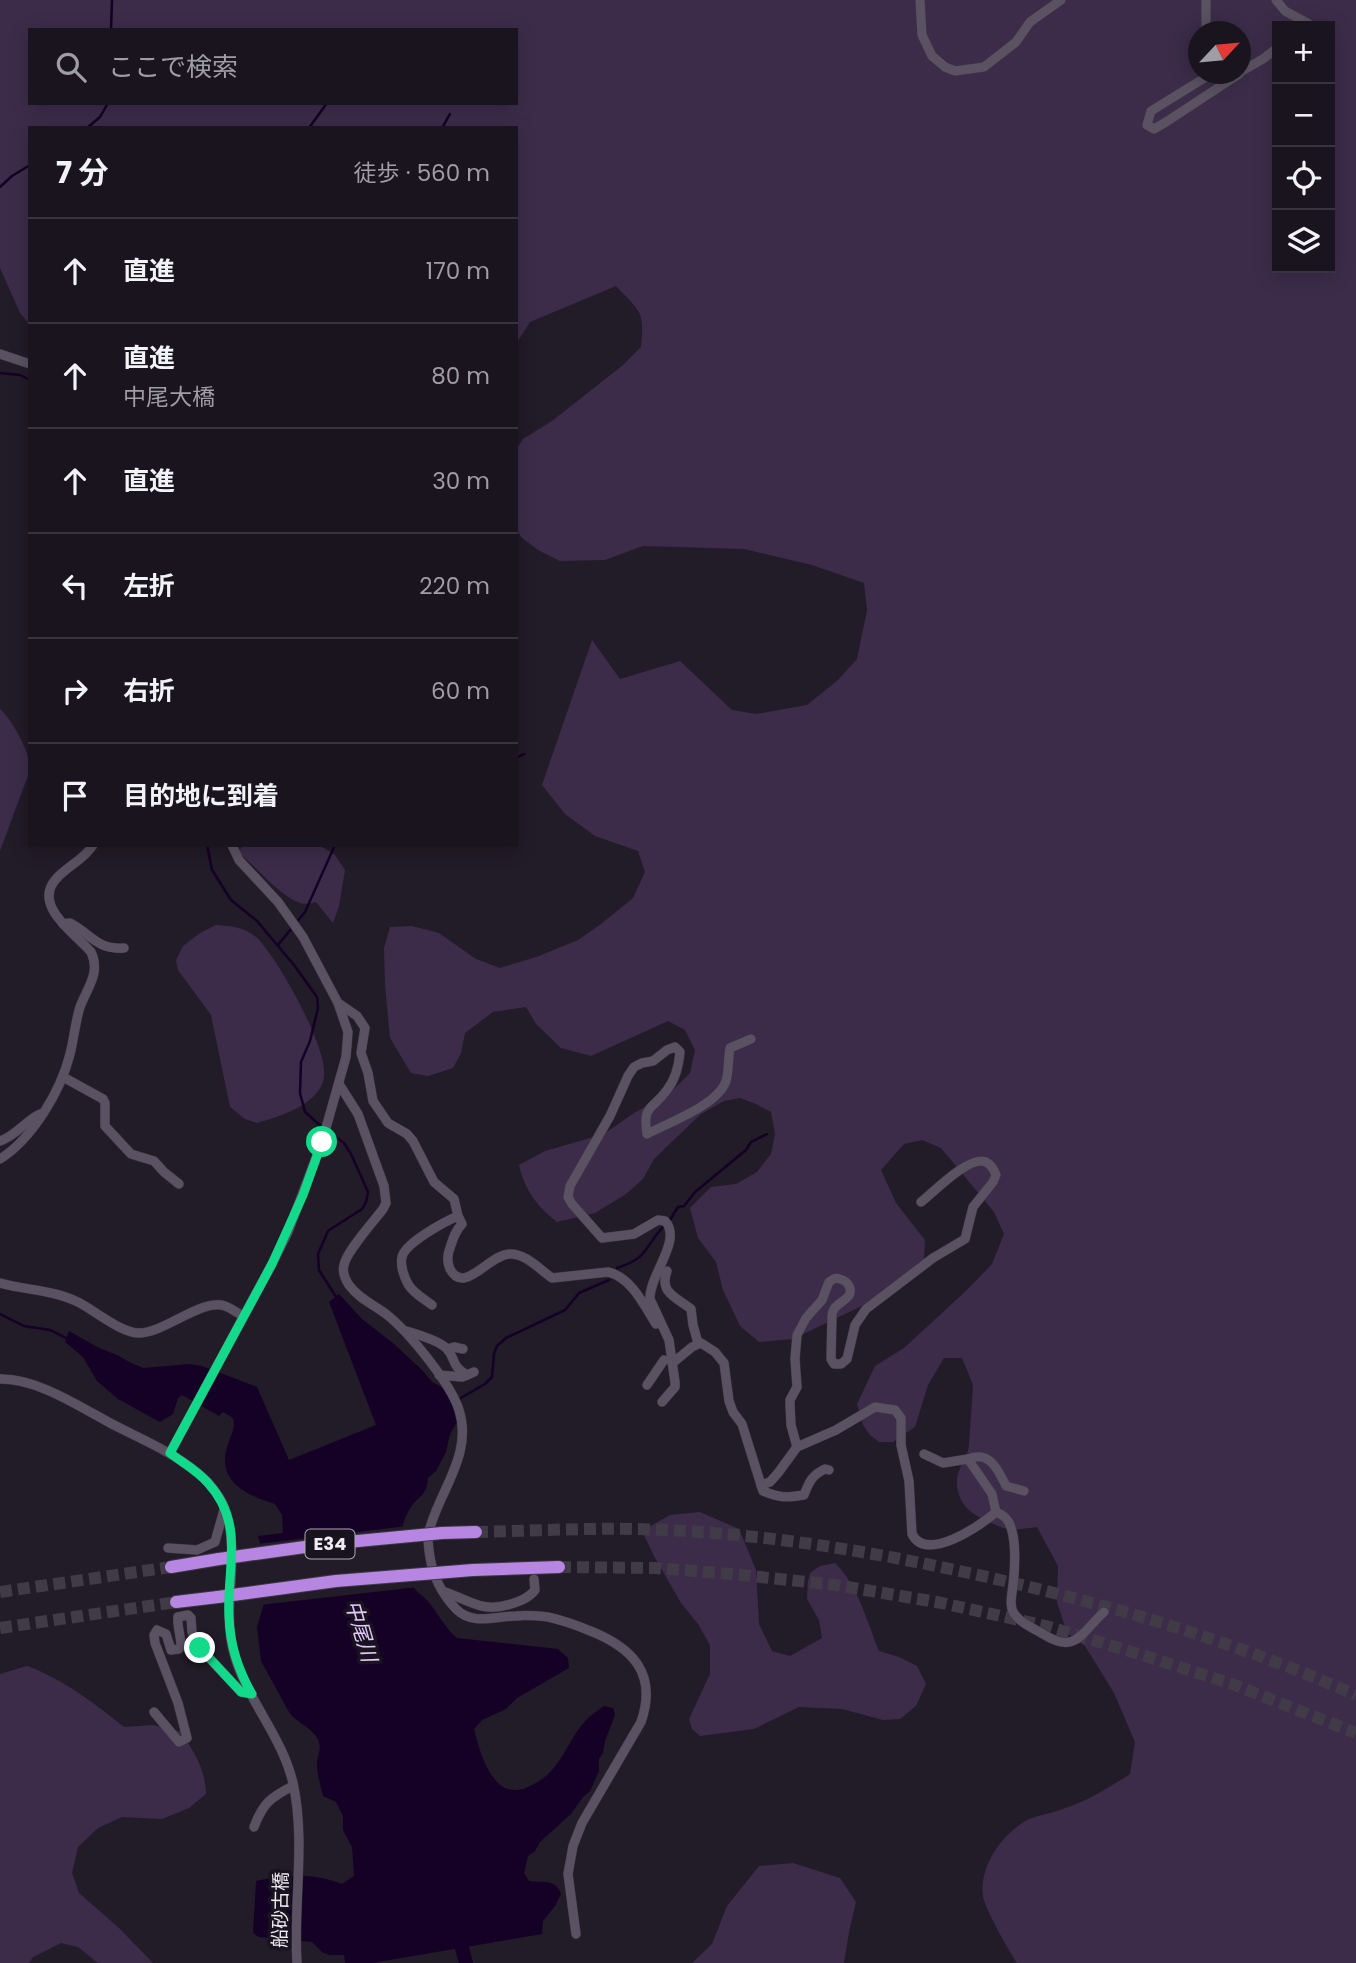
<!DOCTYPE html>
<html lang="ja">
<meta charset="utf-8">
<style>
:root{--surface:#1a141e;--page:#231d27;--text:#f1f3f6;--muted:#9f9ea4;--line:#38333c}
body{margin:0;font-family:Poppins,"Noto Sans JP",sans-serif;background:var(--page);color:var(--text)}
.controls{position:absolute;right:21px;top:21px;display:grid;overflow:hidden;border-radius:0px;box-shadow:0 4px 18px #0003}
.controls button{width:63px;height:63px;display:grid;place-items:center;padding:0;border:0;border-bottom:2px solid var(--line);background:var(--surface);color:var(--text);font:35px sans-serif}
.compass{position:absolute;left:1188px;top:21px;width:63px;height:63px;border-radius:50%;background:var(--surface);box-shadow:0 4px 18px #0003;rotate:64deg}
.stop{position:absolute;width:21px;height:21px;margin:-16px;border:5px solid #13d98a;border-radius:50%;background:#fff}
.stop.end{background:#13d98a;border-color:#fff;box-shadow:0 2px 7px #0008}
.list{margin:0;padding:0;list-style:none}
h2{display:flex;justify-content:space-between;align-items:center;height:91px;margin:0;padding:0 28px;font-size:30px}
h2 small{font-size:23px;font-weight:400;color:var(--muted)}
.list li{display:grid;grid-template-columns:46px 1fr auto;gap:21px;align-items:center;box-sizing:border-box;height:105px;padding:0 28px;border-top:2px solid var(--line)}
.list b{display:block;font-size:26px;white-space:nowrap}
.list p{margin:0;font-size:23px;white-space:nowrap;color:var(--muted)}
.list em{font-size:23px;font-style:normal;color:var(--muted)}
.icon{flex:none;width:38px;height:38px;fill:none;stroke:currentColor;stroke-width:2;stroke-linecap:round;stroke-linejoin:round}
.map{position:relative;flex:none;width:1356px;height:1963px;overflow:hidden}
.search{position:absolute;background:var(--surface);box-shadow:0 4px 18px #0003;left:28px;top:28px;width:490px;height:77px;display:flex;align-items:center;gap:18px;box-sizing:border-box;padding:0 24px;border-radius:0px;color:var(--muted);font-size:26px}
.panel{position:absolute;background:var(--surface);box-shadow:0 4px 18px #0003;left:28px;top:126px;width:490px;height:721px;border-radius:0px}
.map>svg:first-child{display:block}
.green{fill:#3c2c4a;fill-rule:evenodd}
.water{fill:#150026}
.pier{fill:#221b28}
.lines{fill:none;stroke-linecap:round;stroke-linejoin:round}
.stream{stroke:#150026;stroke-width:2.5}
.river{stroke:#150026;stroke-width:14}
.highway-tunnel{stroke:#413a47;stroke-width:12;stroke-dasharray:12 6;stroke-linecap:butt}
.minor-casing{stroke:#3d3843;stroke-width:10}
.highway-casing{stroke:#3d3843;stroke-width:14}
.minor{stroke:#5a5262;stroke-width:9}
.highway{stroke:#b785e2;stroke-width:12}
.highway-bridge-casing{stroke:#3d3843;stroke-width:14;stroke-linecap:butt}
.highway-bridge{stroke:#b785e2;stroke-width:12}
.route{stroke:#13d98a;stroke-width:9}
.labels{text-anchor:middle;stroke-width:7;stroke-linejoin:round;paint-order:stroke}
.shield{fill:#19121f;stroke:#afa9b4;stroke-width:2}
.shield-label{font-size:18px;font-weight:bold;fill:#efeaf4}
.street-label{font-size:19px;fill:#efeaf4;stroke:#19121f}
.water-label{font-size:21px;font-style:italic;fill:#e1c9f9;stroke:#19121f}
</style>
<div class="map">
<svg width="1356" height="1963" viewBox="0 0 1356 1963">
<rect width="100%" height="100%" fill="#221b28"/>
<g class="green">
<path d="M0,0H1356V1963H1017C1010,1953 984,1907 983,1896C979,1866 1002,1834 1027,1820C1038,1815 1052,1813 1063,1809C1088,1801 1108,1788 1130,1774L1135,1742L1114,1693L1085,1646L1067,1633L1057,1602L1058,1566L1037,1527C1028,1528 1018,1530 1009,1529C1004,1529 998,1526 994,1524C973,1516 957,1505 957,1482C957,1467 967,1459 969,1446L973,1385L962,1358H944L928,1385L915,1427L893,1442H879L870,1435L863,1425L857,1404L875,1366L904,1348L968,1289L992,1264L1004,1234L994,1212L941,1148L922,1140L904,1144L881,1170L896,1203L925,1240L924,1261L870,1302L793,1339L759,1342L740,1326L723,1290L716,1262L698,1238L690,1208L711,1187L736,1184L757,1172L771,1154L775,1134L771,1112L756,1104L740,1098L724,1101L701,1114L654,1159L643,1179L626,1194L595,1213L557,1222C537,1206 525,1191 519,1165L545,1151L604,1134L634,1113L669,1094L690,1073L695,1050L685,1030L668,1021L591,1056L561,1048L536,1024L526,1007L493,1012L465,1033L461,1053L453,1068L428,1076L411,1073L390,1038L385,985L384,948L390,927L412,926L439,933L476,959L500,968L539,956L578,940L601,924L633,898L645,872L638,851L595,836L565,814L542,785L592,640L620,679L680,661L732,710L756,714L807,705L838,680L857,659L867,610L864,583L812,565L744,549L643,546L605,560L560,561L538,550L521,537L516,527V450L523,439L552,421L623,365L641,347C645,310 640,312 616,286L530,322L516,344V128H30V325L20,313L0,268ZM1277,26H1330V268H1277ZM30,30H516V103H30ZM1198,32H1240V74H1198Z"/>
<path d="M0,709C13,721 30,752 30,770L0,851Z"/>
<path d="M242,845H319L335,855L345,870L339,906L333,923L316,902C311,903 305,905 300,903C278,895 258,868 239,853Z"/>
<path d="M216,925C231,926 244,927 256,937C277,956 328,1048 324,1076C324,1080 321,1088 318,1091C305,1109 277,1117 257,1123L245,1119L230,1107L211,1015L178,970L176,960L183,946L200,933Z"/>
<path d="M700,1512L739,1529L756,1570L759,1624L772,1651L790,1656L822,1638L819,1620L807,1599L808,1581L810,1573L820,1566L835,1563C858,1585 867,1622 879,1651L899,1657L917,1666L926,1684L916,1706L900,1719L883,1720L842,1709L799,1707L754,1729L700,1736L692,1729L689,1719L710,1674V1645L698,1624L681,1603L654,1556L642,1531L670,1515Z"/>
<path d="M27,1666C63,1679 94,1703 124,1727L153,1725L182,1732C194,1754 205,1767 206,1794L189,1808L162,1819L122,1817L98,1828L78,1847L72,1873L79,1893L119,1928L153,1963H98L78,1947L61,1943L33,1957L29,1963H0V1674Z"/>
<path d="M793,1863L840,1878L856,1902L849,1932L844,1963H692L712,1944L727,1906L759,1866Z"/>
</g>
<path class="water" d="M339,1294L362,1319L394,1344L422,1370L432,1382L458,1396L462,1405V1413L450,1434L446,1452L436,1471L428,1478C427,1497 417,1496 409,1510C396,1534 397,1568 414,1588C419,1594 426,1598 430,1604C440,1616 445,1628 457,1638L558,1649L568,1658L569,1668L517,1698L506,1709L482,1720L474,1729C480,1753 493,1803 528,1787C536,1783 544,1779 550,1772C565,1757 572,1734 587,1719C592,1714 599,1710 604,1706L613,1708L615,1715L605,1741L603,1753L599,1759V1771L590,1791L583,1797L571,1814L540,1842L535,1851L528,1856L524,1873L529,1881C542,1883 556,1878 561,1894L555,1906L543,1921L542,1934L372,1963H345L344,1955H329L322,1952L312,1942L259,1937L253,1933L256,1881C285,1874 314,1873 342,1884L354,1876L352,1847L343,1830V1816L336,1802L323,1796C321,1786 316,1772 317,1762C319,1750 323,1746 315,1735C307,1725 296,1722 289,1712L261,1661L257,1627L266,1597L261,1546L258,1536L283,1533L282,1515L275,1504C246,1495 215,1481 228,1444C231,1434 236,1429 233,1418L223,1412L219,1416L182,1395L178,1398L173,1414L160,1422L118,1399L97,1381L83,1357L65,1342L69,1331L99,1348L117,1355L129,1362L143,1368L190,1364L202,1366L257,1387L289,1460L376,1425L329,1302Z"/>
<path class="pier" d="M407,1526L404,1534L405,1567L418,1587L260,1605L263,1597V1575L257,1544Z"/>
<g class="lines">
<g class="stream">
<path d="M111,30L112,0"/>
<path d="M87,128L100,117L108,103"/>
<path d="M309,128L327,103"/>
<path d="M442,128L450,114"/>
<path d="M0,187L12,176L30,165"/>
<path d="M0,373L20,375L30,380"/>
<path d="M516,758L524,754"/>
<path d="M207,845L212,870L231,900L257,921L294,965L317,997L318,1008L310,1041L301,1062L300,1093L305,1112L322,1127"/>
<path d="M278,945L305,912L335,845"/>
<path d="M328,1131L344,1143L351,1154L368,1192L366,1202L362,1209L328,1231L318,1254L319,1270L338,1300"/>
<path d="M670,1220L678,1207L684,1206L695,1192L746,1150L751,1142L767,1134"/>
<path d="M617,1268C650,1257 643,1248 663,1227"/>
<path d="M0,1314L24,1326L50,1330L68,1339"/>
<path d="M459,1399L485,1384L492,1377L494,1354L497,1346L506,1338L565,1310L579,1293L609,1280"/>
</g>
<path class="river" d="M457,1930L466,1963"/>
<g class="highway-tunnel">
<path d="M476,1532C528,1531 581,1528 634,1529C746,1531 859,1549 969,1573C1102,1602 1232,1640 1356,1695"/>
<path d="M559,1567L655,1568L732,1574L836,1585L942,1603L1046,1626L1139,1654L1232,1684L1356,1733"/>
<path d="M0,1592L171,1567"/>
<path d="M0,1628L176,1602"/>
</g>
<g class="minor-casing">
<g id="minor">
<path d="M920,0L922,35L932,56L945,67L955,71L984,67L1016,42L1030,22L1061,0"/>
<path d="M1206,0V26L1208,32"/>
<path d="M1276,0L1285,11L1309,24L1306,26"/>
<path d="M1240,72L1263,59L1277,48"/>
<path d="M1211,74L1151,111L1147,125L1154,129L1166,122L1239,74"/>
<path d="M0,354L30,364"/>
<path d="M63,924L70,923C91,934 97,950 124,948"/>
<path d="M338,1003L357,1016L365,1028L361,1053L368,1073L373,1101L388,1123L407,1134L413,1141L434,1182L454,1199L458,1216L462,1224C455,1231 453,1239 450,1248C447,1255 447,1262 450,1269C464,1296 489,1254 510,1254C527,1254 539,1269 552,1278L608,1272C631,1277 644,1305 656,1324"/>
<path d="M63,1077L103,1099L105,1103V1126L131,1154L154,1161L164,1172L179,1184"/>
<path d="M339,1084L358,1114L384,1186L386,1203L383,1209C374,1221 346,1252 344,1265C342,1272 345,1279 349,1285C358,1298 374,1305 386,1314C409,1332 451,1384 459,1410C471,1447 449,1479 436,1511C433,1519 429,1528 428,1536C428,1543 429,1551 430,1557C433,1577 442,1594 456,1609C473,1626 495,1616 516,1616C526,1615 538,1616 548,1617C561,1620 576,1625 588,1630C632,1647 658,1673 641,1722L582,1823L573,1846L568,1874L576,1934"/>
<path d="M0,1141C16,1136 25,1121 40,1114"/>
<path d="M0,1159C32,1139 61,1091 70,1054C74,1039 75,1023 80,1007C87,988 101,973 91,952C76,934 32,906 56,879C67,866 84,860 93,845"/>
<path d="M667,1271C659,1293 676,1297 691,1309L693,1325L698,1343"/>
<path d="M0,1283C26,1290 53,1290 78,1302C94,1310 122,1334 140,1333C166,1332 202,1298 225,1306C231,1308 237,1313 243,1316"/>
<path d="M432,1305C424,1299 413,1293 408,1284C404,1277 400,1265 402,1257C405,1243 444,1222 458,1216"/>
<path d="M406,1331C416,1334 441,1341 447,1349C457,1360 450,1365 467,1375L474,1372"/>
<path d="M448,1349L454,1347L463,1349"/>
<path d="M671,1361H675L692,1347L701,1343L715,1352L724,1363L729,1401L733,1412L742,1424L761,1485L770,1482L778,1473L797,1447L836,1430L875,1407L895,1410L901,1418V1445L909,1481L912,1534C926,1563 980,1526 996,1512C1001,1514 1005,1516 1008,1521C1017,1535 1015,1569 1013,1585C1012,1595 1008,1608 1016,1616C1022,1624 1035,1629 1043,1634C1076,1655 1081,1633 1104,1612"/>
<path d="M439,1375L462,1377L467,1375"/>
<path d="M0,1379C37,1378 80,1407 112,1424C141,1439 173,1452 199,1474C210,1483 222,1498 226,1512C241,1559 221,1606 234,1654C247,1700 282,1736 293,1783C306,1842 293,1904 297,1963"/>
<path d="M647,1385L664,1360"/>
<path d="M662,1402L675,1387V1382L669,1340L650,1299C649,1275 683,1240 665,1221L658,1220L634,1234L602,1238L572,1204L568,1197L570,1186L610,1116L628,1076L634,1067L642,1063L653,1061L667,1050L675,1047L680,1052C679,1064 675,1080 667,1090C653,1110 642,1104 647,1134C668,1123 718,1105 726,1081C729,1071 728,1059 730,1048L751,1039"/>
<path d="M797,1447L791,1425L790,1405V1400L797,1387L795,1359L797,1335L806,1318L822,1300L829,1282C834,1279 834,1277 840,1279C844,1280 847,1282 849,1286C855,1298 839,1301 834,1309C833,1311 832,1313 832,1315L831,1359L834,1364H841L847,1359L855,1325L866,1309L933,1258L965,1239L973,1207L993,1182L996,1175C994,1170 992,1165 986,1162C969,1155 934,1192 921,1202"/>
<path d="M170,1453L272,1264L288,1232L322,1142L346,1057L348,1032L338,1003L303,937L278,902L239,860L232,845"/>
<path d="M924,1454L943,1463L968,1459L992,1494L996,1512"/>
<path d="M968,1459C990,1450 998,1470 1006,1486L1024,1491"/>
<path d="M761,1485L763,1491C780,1498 786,1498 804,1495C809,1482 812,1475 825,1469L829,1470"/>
<path d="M168,1548L197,1550L215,1542L224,1510"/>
<path d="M445,1592C471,1601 482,1613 511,1604C520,1601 529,1598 535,1590L534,1579"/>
<path d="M154,1712L179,1742L187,1738L178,1703L155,1643L154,1635L157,1630L166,1634L171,1650L179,1649L181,1646C181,1636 177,1627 178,1617L188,1615L191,1618L192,1632L200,1648L241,1692L252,1694"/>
<path d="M254,1827C263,1803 271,1797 293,1786"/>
</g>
</g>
<g class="highway-casing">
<g id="highway">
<path d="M442,1533L476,1532"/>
<path d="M171,1567L219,1559"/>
<path d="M473,1570L559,1567"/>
<path d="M176,1602L218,1597"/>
</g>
</g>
<use href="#minor" class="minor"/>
<use href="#highway" class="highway"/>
<g class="highway-bridge-casing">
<g id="highway-bridge">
<path d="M219,1559L326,1544L442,1533"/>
<path d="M218,1597L336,1581L473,1570"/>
</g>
</g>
<use href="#highway-bridge" class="highway-bridge"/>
</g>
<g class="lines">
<path class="route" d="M200,1648L241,1692L252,1694C238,1670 230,1645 229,1617C226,1568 246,1525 208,1483C198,1471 183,1463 170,1453L272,1264L303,1195L322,1142"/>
</g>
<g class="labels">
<rect class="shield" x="305.5" y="1529.5" width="49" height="29" rx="5"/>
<g class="shield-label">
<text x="330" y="1550">E34</text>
</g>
<g class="street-label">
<text transform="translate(280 1910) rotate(-89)" y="7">船砂古橋</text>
</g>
<g class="water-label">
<text transform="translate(361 1631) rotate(74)" y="7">中尾川</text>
</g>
</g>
</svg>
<div class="controls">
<button>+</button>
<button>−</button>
<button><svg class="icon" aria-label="locate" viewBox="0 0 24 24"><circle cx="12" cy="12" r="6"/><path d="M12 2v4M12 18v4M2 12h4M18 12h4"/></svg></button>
<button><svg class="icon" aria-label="layers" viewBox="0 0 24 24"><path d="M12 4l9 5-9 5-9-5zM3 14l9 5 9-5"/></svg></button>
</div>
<svg class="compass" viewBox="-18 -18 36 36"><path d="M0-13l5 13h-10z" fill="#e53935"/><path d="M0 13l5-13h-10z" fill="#9f9ea4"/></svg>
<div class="stop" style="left:322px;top:1142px"></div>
<div class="stop end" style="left:200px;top:1648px"></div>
<div class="search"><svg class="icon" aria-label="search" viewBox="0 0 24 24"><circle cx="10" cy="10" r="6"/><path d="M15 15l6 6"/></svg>ここで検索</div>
<section class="panel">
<h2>7 分<small>徒歩 · 560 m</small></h2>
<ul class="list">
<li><svg class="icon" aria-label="ahead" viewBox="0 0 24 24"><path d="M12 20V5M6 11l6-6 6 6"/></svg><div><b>直進</b></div><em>170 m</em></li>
<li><svg class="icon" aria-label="ahead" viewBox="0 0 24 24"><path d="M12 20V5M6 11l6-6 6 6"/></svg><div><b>直進</b><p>中尾大橋</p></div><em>80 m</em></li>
<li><svg class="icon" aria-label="ahead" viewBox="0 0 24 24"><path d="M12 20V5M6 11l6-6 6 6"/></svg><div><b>直進</b></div><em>30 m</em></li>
<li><svg class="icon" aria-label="left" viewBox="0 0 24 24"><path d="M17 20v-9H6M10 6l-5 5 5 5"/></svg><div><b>左折</b></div><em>220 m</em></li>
<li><svg class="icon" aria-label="right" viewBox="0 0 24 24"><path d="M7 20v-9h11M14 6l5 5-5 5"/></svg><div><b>右折</b></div><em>60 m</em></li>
<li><svg class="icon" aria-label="arrive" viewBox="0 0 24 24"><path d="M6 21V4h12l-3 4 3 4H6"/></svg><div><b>目的地に到着</b></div></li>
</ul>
</section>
</div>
